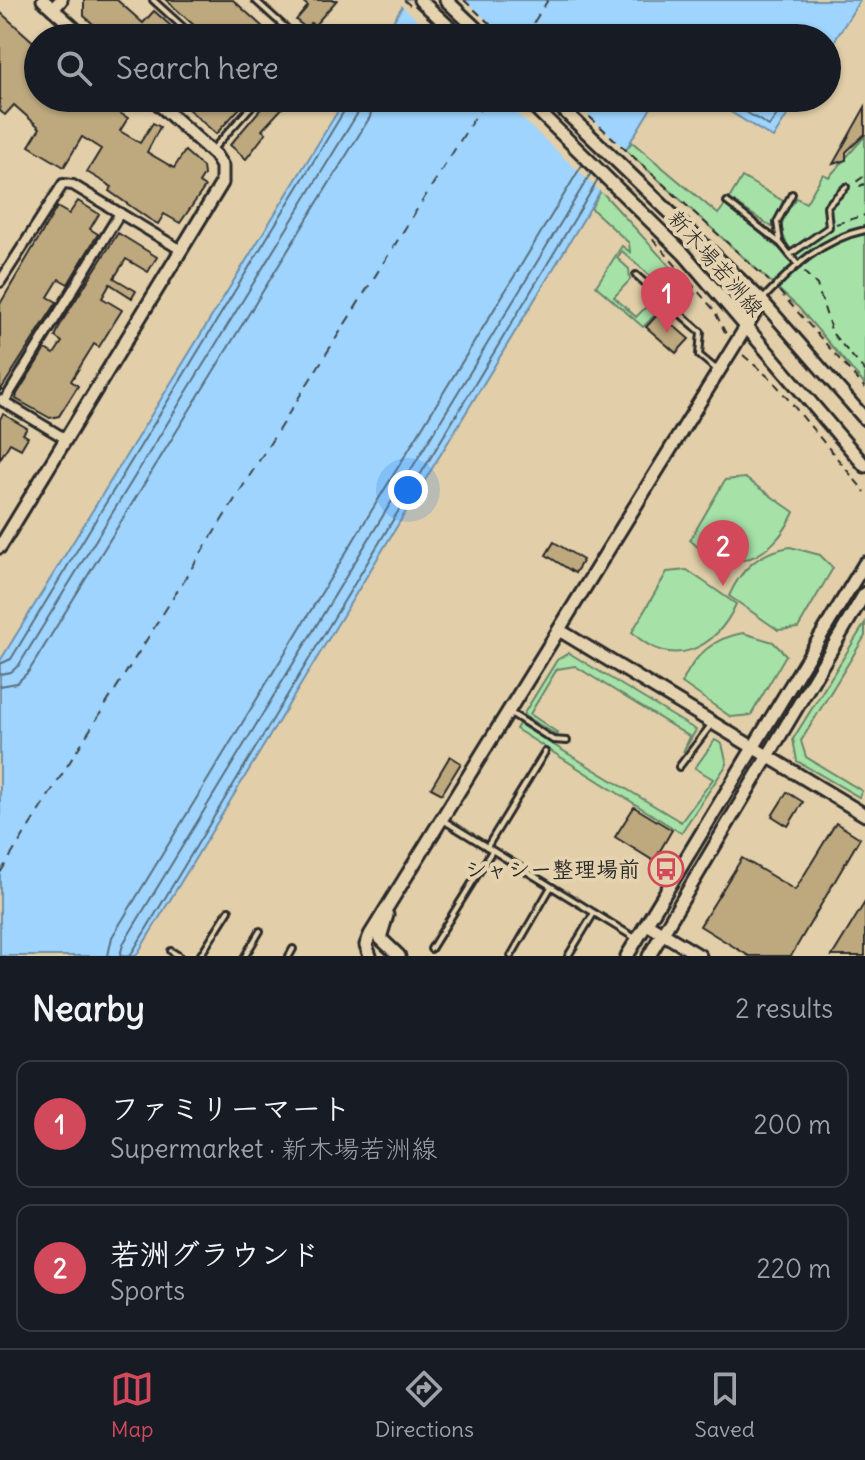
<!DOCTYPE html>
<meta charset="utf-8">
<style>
:root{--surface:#171b24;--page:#20242c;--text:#f1f3f6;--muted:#9ea1a6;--line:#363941;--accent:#d1495b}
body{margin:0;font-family:Delius,"Klee One",sans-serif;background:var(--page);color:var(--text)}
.you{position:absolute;left:408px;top:490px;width:28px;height:28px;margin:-20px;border:6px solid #fff;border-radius:50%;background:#1a73e8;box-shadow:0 0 0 12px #1a73e833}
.badge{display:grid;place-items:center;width:52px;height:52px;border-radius:50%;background:var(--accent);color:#fff;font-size:26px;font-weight:700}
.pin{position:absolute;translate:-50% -66px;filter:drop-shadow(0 2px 4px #0008)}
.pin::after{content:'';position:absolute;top:42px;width:28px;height:24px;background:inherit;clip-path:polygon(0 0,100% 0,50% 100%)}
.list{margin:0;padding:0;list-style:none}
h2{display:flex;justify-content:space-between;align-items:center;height:104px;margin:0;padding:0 32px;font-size:34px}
h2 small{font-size:26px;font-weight:400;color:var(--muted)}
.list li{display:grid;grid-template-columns:52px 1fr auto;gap:24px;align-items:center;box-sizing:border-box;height:128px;margin:0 16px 16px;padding:0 16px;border:2px solid var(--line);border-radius:16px}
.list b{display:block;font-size:30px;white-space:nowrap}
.list p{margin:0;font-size:26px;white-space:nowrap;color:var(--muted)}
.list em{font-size:26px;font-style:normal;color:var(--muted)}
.icon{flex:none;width:44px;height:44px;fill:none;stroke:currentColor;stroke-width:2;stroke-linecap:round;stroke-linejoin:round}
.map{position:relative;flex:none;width:865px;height:956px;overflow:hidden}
.search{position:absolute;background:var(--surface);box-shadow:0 2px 6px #0004;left:24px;right:24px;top:24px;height:88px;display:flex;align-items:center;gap:20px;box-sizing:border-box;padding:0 28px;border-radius:44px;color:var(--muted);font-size:30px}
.sheet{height:392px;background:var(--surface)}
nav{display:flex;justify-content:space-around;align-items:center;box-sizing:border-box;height:112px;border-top:2px solid var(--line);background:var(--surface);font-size:22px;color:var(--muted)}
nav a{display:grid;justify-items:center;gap:4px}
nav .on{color:var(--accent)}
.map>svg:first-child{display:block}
.green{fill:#a6e2a8;stroke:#68866a;stroke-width:2}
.water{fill:#9ed4fd;stroke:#7090a9;stroke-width:2}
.pier{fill:#e2cfa9}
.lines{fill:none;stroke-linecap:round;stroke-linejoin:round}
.shore{stroke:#596f7f;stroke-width:2}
.ferry{stroke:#3c444a;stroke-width:2;stroke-dasharray:10 8;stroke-linecap:butt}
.building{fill:#bea97f;stroke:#2b2b2b;stroke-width:2}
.lane-casing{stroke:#2b2b2b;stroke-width:10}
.street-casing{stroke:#2b2b2b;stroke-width:14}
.secondary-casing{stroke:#2b2b2b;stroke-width:17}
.path{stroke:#2b2b2b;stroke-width:2;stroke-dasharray:8 6;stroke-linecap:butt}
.lane{stroke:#e5d3b0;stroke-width:4}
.street{stroke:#e5d3b0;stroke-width:8}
.secondary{stroke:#e5d3b0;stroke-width:11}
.labels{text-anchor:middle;stroke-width:8;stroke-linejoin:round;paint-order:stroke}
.street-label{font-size:22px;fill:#2b2b2b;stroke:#e5d3b0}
.poi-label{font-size:22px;font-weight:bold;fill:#2b2b2b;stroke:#e5d3b0;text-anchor:end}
</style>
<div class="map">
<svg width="865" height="956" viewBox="0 0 865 956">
<rect width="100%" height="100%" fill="#e2cfa9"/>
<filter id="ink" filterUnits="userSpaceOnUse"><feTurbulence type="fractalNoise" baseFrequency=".0125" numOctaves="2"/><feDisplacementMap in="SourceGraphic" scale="16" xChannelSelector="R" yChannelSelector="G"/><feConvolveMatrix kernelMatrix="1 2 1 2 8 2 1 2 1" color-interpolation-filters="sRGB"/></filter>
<g filter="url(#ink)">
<g class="green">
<path d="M865,136V385L799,308L626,150L632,142L718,214L725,205L786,254L790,248C775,228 783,216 796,198L806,203L823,174L829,177Z"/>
<path d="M742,177L783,201L772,227L729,199Z"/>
<path d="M601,191L695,294L683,305L622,251L617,258L629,269L630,280L614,297L636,317L647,306L656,314L643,327L596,286L622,246L630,252L629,243L591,208Z"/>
<path d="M745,478L794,512C774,558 730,580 690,540L725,480Z"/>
<path d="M790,547L820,555L833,568L798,628L778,630L729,596C741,568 760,552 790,547Z"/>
<path d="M687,570L736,604C716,650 671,671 632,632L667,572Z"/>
<path d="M865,623V636L801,741L806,757L862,791L859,797L797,761L793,739Z"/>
<path d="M743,633L773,642L786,655L751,715L731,717L682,683C694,655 713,638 743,633Z"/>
<path d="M569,653L696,730L683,752L690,737L575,666L557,669L530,714L558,733L557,735L523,715L557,660Z"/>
<path d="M519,724L681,822L713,779L695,768L715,740L722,744L727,764L681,833L516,729Z"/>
</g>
<g class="water">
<path d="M406,0H860L827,53V38H383Z"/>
<path d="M346,98H657L136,956H0V661Z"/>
<path d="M708,98H798L773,138Z"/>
</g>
<g class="pier">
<path d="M401,0H465L506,38H437L399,3Z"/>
<path d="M500,98H570L629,153L604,195Z"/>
</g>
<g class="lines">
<g class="shore">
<path d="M723,98L769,126L789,98"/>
<path d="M0,664L11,659L352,98"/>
<path d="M0,674L11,672L19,665L359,111L362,98"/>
<path d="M0,686L17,683L29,671L370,117L374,98"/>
<path d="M108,956L112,937L582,165"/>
<path d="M120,956L123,944L591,173"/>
<path d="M130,956L598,180"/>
</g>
<g class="ferry">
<path d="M524,38L548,0"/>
<path d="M0,873L487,98"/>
</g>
</g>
<g class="building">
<path d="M84,0H117L143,23L154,11L179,33L174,38H109L84,16Z"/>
<path d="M166,0H233L275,38H208Z"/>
<path d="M301,0H337L314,26L311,23L306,28L296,20L308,6Z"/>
<path d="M0,12L38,46V98H104L102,102L128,118L120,131L140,143L153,123L160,127L147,152L174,168L185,151L203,167L204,175L199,183L205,187L180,223L164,214L158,224L149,219L109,191L112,187L87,172L101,149L82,137L64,167L29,146L40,128L14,105L5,115L0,111Z"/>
<path d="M176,98H225L228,101L249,98L216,134Z"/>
<path d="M270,98H280L286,104L262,130L266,133L246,159L230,145Z"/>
<path d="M865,107V134L846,152V160L833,164Z"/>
<path d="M78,201L99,214L90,229L98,234L68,284L59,279L48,297L57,302L0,391V304L57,207L69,214Z"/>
<path d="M118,233L157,257L148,272L126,259L114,278L136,291L132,298L110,284L102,298L122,310L99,347L94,344L71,381L78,386L59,416L50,418L16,399L17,394L45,349L54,354L62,342L55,337L61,323Z"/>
<path d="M659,313L689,339L676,353L646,327Z"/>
<path d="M3,414L27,428L23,434L28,437L21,449L10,443L0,459V419Z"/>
<path d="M554,542L583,560L575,573L546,555Z"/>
<path d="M450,756L461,763L442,794L431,788Z"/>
<path d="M787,792L803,802L788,826L772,816Z"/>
<path d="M634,807L672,830L654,861L615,837Z"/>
<path d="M836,823L860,838L791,956H749L700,926L742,858L795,890Z"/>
<path d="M865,902V956H832Z"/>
</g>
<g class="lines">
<g class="lane-casing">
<g id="lane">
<path d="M153,0L195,38"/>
<path d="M255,0L297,38"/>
<path d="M213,149L259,98"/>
<path d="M727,202L781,244L798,265"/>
<path d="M780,242L777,222L792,194"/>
<path d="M792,253L829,227L827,206L846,187"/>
<path d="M636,275L701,332L699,355L717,370"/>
<path d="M763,299C792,268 822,239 865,230"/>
<path d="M509,712L553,740L567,741"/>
<path d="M679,767L711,725"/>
<path d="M443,820L635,938"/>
<path d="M487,847L545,752"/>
<path d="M431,949L492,851"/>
<path d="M171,951L179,956"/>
<path d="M200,956L229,910"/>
<path d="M245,956L260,931"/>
<path d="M289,956L293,949"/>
<path d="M511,956L551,887"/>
<path d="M568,956L594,913"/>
</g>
</g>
<g class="street-casing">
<g id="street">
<path d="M0,282L63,184L73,185L181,250"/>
<path d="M1,400L66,439"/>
<path d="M4,402L120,213"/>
</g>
</g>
<g class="secondary-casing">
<g id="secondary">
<path d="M43,0L85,38"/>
<path d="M420,0L461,38"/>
<path d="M446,0L486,38"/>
<path d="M53,9L61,0"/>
<path d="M525,98L684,254L865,466"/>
<path d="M551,98L762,301L865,419"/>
<path d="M0,547L222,183V166L215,155L152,98"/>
<path d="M559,630L865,815"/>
<path d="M387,915L380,938L399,956"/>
<path d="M647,924L700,956"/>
<path d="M370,956L366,945L370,935L762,301"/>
<path d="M627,956L865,563"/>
<path d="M649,956L865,593"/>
</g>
</g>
<g class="path">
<path d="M404,0L412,7"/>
<path d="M464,0L505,38"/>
<path d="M569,98L769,281"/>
<path d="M863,177L856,182L860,186L864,184"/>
<path d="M836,224L865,215"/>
<path d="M653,239L714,310L728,338"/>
<path d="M804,272L817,285L832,333L865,371"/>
<path d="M779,291L865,388"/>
<path d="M743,355L773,381L865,492"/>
</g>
<use href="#lane" class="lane"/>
<use href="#street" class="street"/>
<use href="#secondary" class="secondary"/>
</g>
</g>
<defs>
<g id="bus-ring" transform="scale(1.8)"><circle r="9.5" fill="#e5d3b0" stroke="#d1495b" stroke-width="1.5"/><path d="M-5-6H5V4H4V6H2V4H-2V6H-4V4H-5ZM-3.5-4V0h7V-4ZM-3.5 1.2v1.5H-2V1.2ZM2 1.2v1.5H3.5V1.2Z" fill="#d1495b"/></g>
</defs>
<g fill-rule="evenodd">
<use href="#bus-ring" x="666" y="869"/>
</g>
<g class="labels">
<g class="street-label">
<text transform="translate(716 263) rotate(49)" y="8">新木場若洲線</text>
</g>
<g class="poi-label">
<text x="640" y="877">シャシー整理場前</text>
</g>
</g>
</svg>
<div class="you"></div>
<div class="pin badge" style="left:667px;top:333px">1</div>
<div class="pin badge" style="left:723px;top:586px">2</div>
<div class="search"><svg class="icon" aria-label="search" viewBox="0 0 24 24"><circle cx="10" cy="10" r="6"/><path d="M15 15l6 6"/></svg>Search here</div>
</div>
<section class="sheet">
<h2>Nearby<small>2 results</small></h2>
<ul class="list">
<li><span class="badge">1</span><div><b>ファミリーマート</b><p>Supermarket · 新木場若洲線</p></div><em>200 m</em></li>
<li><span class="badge">2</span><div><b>若洲グラウンド</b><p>Sports</p></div><em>220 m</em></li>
</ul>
</section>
<nav>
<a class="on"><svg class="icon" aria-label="map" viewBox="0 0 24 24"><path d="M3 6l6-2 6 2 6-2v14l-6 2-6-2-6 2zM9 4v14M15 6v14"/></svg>Map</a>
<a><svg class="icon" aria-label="directions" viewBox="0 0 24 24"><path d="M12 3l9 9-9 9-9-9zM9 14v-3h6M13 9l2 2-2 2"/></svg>Directions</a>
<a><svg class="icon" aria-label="saved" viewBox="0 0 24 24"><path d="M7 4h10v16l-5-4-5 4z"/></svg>Saved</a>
</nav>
